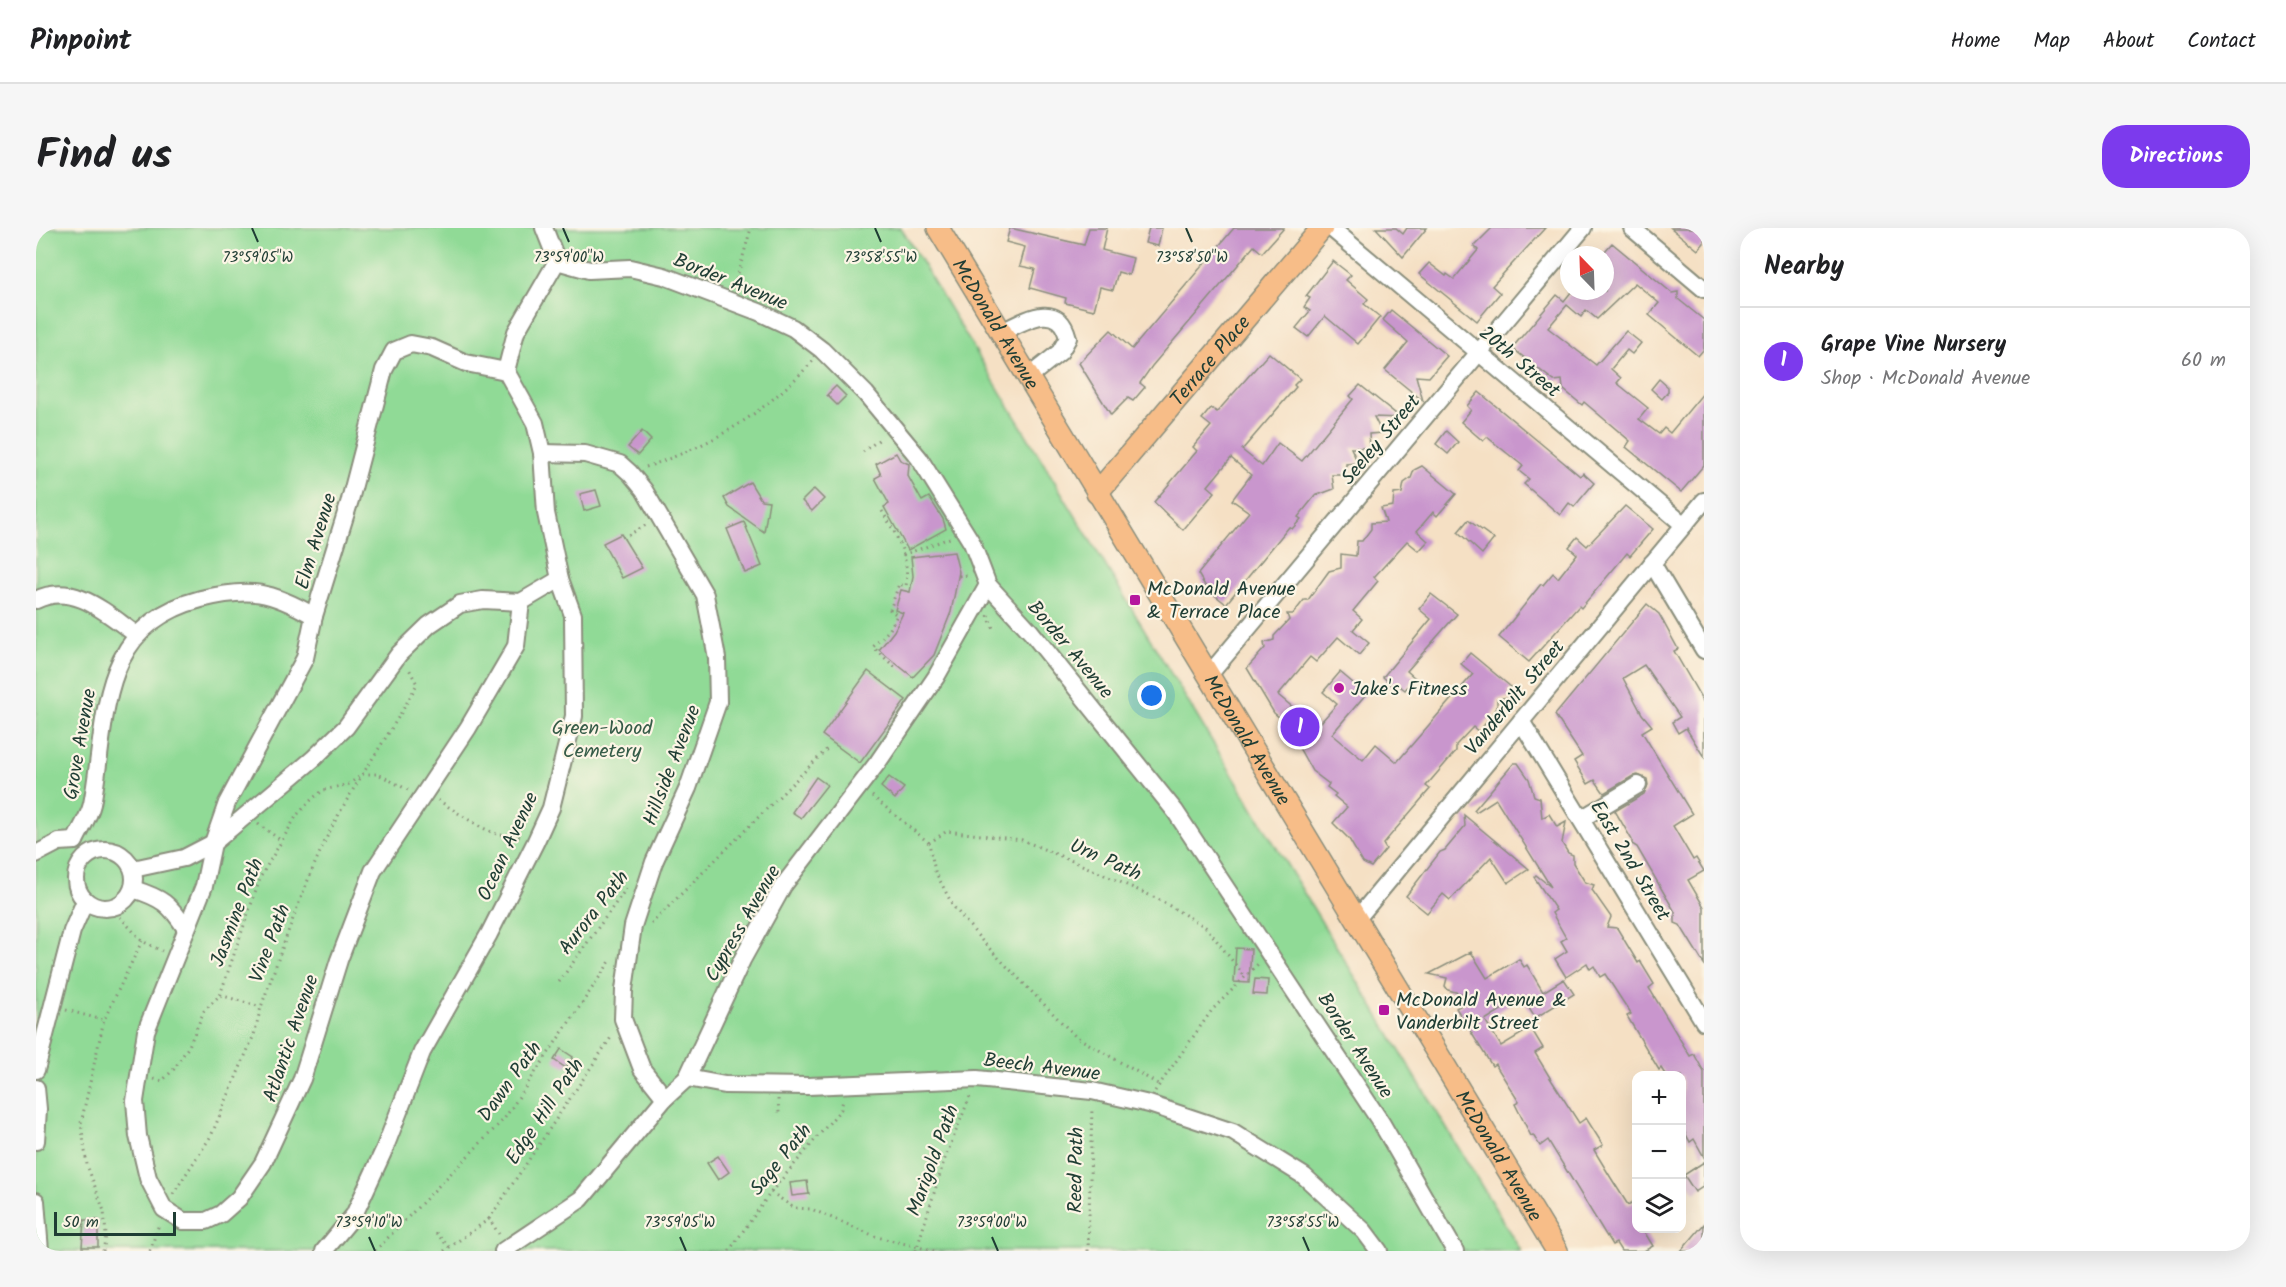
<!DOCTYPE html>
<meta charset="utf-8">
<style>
:root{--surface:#fff;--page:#f6f6f6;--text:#202124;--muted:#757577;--line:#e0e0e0;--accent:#7c3aed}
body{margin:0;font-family:Kalam,sans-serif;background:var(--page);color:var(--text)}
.controls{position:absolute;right:18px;bottom:18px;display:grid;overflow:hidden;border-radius:12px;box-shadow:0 6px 24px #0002}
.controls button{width:54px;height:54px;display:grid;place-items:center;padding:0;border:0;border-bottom:2px solid var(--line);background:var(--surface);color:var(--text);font:30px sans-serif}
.compass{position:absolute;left:1524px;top:18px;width:54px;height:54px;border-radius:50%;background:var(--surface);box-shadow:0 6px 24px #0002;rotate:337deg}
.scale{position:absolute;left:18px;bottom:15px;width:122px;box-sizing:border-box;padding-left:6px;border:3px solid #1f3d34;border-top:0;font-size:16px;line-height:21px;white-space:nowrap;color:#1f3d34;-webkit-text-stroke:4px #fcf5e5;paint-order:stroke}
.you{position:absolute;left:1116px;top:468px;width:21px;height:21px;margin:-15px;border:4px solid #fff;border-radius:50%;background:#1a73e8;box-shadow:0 0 0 9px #1a73e833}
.badge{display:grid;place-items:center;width:39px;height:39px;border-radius:50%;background:var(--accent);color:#fff;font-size:20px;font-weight:700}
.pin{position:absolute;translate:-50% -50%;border:3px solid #fff;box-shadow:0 2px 6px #0006}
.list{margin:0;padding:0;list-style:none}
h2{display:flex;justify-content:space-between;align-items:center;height:78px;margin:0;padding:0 24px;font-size:26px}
h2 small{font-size:20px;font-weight:400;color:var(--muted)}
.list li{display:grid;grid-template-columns:39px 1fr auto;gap:18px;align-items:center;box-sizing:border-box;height:108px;padding:0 24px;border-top:2px solid var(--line)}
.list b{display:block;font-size:22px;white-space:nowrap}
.list p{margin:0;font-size:20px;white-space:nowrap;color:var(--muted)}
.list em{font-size:20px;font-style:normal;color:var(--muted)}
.icon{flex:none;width:33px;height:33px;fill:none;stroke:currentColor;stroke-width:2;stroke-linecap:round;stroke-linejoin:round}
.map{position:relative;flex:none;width:1668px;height:1023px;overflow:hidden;border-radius:24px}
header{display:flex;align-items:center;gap:36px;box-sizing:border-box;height:84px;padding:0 30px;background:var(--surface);border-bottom:2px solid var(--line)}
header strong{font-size:28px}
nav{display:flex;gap:33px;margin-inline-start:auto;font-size:21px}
.intro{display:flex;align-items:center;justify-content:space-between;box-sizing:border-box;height:144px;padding:0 36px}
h1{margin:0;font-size:42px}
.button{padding:15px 27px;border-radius:24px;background:var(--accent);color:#fff;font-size:21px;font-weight:700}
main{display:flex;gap:36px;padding:0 36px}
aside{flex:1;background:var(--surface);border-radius:24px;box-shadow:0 6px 24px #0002}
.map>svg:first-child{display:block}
.green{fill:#90da96;stroke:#588c65;stroke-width:1.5}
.building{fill:#c996cd}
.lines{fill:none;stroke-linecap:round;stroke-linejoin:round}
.minor-casing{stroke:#8a8e7c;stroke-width:20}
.major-casing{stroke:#8a8e7c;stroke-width:24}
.path{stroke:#8a8e7c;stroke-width:3;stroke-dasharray:1.5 4.5;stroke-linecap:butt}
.minor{stroke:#fff;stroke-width:16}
.major{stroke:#f7bd88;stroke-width:21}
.ticks{fill:none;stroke:#1f3d34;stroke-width:2}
.poi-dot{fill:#b5179e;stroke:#fcf5e5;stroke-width:2}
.labels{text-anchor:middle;stroke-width:4.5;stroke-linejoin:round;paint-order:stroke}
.street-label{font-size:20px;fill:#1f3d34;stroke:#fcf5e5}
.poi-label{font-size:20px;fill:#1f3d34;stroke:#fcf5e5;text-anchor:start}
.park-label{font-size:20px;fill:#365c48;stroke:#fcf5e5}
.ticks-label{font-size:15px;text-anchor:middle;fill:#1f3d34;stroke:#fcf5e5;stroke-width:4.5;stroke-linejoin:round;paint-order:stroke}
</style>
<header>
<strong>Pinpoint</strong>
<nav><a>Home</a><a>Map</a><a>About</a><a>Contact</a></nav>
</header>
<div class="intro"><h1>Find us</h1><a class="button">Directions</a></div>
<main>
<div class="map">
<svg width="1668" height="1023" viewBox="0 0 1668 1023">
<rect width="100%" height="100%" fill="#fcf5e5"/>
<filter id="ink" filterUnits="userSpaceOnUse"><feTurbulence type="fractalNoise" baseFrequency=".0167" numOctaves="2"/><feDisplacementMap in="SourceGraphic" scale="12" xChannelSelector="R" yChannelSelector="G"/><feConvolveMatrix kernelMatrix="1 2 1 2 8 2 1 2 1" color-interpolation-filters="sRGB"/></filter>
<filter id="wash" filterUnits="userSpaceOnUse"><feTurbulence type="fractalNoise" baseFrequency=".008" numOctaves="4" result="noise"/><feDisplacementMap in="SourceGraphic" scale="24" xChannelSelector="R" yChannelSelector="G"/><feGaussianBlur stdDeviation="1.35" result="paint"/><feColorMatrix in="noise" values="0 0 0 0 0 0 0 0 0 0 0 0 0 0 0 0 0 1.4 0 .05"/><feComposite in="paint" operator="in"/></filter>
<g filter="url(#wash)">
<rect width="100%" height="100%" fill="#f5e0c4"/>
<path class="green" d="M0,0H865L1485,1023H0Z"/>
<g id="blocks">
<g class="building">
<path d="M974,0L1048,17L1053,0H1071L1066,22L1097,30L1093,47L1082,44L1077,62L1064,59L1058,82L1029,75L1030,70L994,60L999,41L984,38L989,19L970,14Z"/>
<path d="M1113,0H1126L1122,18L1109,15Z"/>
<path d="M1198,0H1248L1226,25L1218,18L1116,138L1104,155L1109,159L1097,173L1092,170L1075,187L1043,135L1075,102L1096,121Z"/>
<path d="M1340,0H1360L1367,6L1371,0H1391L1367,29Z"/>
<path d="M1456,0H1509L1456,58L1464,65L1441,93L1383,46L1393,35L1410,48L1411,46L1418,51L1442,22L1438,18Z"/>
<path d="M1635,0H1668V15L1662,22Z"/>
<path d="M1576,15L1636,65L1642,64V71L1668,92V121L1662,128L1613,87L1623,75L1599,55L1561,91L1550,82L1545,89L1531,77L1512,100L1560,137L1590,103L1605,115L1596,126L1591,122L1575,141L1585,150L1581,155L1612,180L1603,191L1623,206L1628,200L1634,205L1668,164V237L1645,264L1590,219L1594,213L1548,174L1546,177L1527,161L1526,152L1518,153L1476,120L1521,67L1528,73L1536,63H1569V23Z"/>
<path d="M1297,33L1315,47L1310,52L1332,71L1328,76L1344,89L1322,116L1289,88L1272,109L1260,100L1274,83L1268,79L1274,70L1270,68Z"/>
<path d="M1355,82L1411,128L1393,149L1380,148L1387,173L1349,142L1372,114L1347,92Z"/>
<path d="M1233,125L1264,151L1258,157L1260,159L1206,222L1226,238L1242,215L1266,233L1317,171L1314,168L1324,157L1365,190L1338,189L1346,205L1333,206L1334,220H1315L1322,235L1310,236V243L1307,247H1296L1298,261L1279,268L1262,289L1265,291L1256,301L1253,299L1190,376L1171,361L1162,346L1213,284L1196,272L1215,247L1195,230L1172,258L1179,264L1147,302L1118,274L1161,223L1157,219L1175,198L1166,191L1175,180L1181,184Z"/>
<path d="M1623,151L1632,159V164L1626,171L1615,161Z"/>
<path d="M800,158L810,168L801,177L791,167Z"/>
<path d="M1443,164L1544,248L1547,245L1558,255L1538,279L1533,275L1524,287L1488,256L1493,251L1483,243L1487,238L1451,209L1447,213L1425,194L1435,182L1431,178Z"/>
<path d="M606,203L615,212L602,227L592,219Z"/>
<path d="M1410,203L1422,214L1412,226L1400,216Z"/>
<path d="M860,225L864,232L873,236L872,248L886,273L893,269L907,291L910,301L872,322L848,279L853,276L839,250L845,247L840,236Z"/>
<path d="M1386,238L1420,266L1401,288L1397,284L1381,303L1392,313L1383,323L1371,313L1338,349L1342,353L1317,383L1326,391L1317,402L1333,415L1323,427L1302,409L1280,434L1274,429L1242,467L1260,482L1258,485L1277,503L1301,476L1287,464L1304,444L1330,466L1296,506L1327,532L1340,516L1361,534L1437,446L1425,436L1434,425L1475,459L1472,463L1474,469L1461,471V480L1443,504L1437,499L1420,517V523L1390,558L1394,561L1347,616L1350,621L1335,639L1327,635L1313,611L1297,595L1311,579L1298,568L1300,566L1291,559L1293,556L1276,543L1261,516L1267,509L1238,485L1211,440L1229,420L1228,415L1238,412V408L1253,392L1251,386H1257L1268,372H1272L1293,343L1305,340V326L1320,328L1321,313H1326L1335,301V295L1350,294L1345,280L1357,278L1358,266L1366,265L1368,255L1375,250L1378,242Z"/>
<path d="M714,254L725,272L733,273L728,304L693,279L688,270Z"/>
<path d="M778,261L788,271L776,283L766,273Z"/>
<path d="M560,262L565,278L548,283L544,266Z"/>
<path d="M1589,278L1617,301L1594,328L1591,325L1545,380L1543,378L1493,434L1463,409L1505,356L1507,357L1517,345L1522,350L1541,326L1533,319L1541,309L1551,318Z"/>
<path d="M1432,292L1458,311L1446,326L1422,304Z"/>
<path d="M708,294L726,338L709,345L691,301Z"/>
<path d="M585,306L606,340L586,350L567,315Z"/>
<path d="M918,324L923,344L915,384L898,427L877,449L843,422L858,403L867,385L859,382L865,362L874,364L877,348L875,329Z"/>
<path d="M1395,366L1421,386L1371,443L1379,450L1369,462L1361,456L1358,459L1347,449L1395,391L1383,381Z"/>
<path d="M1611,376L1623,386L1642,421L1638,423L1668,475V529L1650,500L1642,505L1636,494L1644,489L1608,437L1587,450L1606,486L1616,498L1606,504L1656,586L1637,598L1657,632L1660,630L1668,643L1652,652L1668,679V736L1644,697L1639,695V684L1601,619L1596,616V612L1579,583L1608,566L1612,557L1611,551L1602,547L1597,548L1568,565L1559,552L1552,556L1538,533L1546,528L1519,487Z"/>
<path d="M832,443L870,472L824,535L786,507Z"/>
<path d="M1478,535H1482L1493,551L1498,568L1504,570L1506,590L1513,586L1521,599L1530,594L1526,615L1532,625L1537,627V635L1549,654L1558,657L1556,662L1575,689L1571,699L1581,700L1602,735L1604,733L1618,756L1613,760L1654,828L1658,826L1668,844V929L1658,911L1654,914L1646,899V848H1630L1625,840L1623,842L1591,788L1595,786L1569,746L1564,749L1558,738L1554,741L1551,735L1530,749L1519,731L1531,723L1525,713L1530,710L1516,685L1520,682L1498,649L1500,647L1515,659L1460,571L1440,584L1438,582Z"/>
<path d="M780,549L791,557L765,590L756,584Z"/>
<path d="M853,549L868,560L859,571L845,559Z"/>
<path d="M1428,587L1493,641L1472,655L1455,629L1414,672L1407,666L1391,685L1370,668L1404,624L1409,622L1429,598Z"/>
<path d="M1200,720L1215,721L1213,755L1198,754Z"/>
<path d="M1435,724L1451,750L1483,731L1488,739L1491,737L1507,764L1528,751L1538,766L1499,790L1486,769L1449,792L1465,818L1495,800L1507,820L1499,825L1516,853L1543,895L1550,890L1567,917L1558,922L1575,950L1592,977L1600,972V1000H1606L1617,1018L1608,1023H1585L1580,1015L1576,1017L1512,912L1504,918L1497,907L1495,908L1479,876L1483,874L1459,836L1456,838L1420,780L1439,769L1412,762L1409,758L1411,750L1393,746Z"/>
<path d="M1219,751L1232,752L1231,767L1217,766Z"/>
<path d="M525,821L537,829L530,840L518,832Z"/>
<path d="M682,928L693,944L682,952L671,935Z"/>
<path d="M1668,934V958L1659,964L1648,947Z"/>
<path d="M771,953L773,966L756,968L754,955Z"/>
<path d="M48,992H62V1019H46Z"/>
<path d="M1668,996V1023H1645L1657,1009Z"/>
</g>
</g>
</g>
<g filter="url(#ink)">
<use href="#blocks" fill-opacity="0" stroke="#8a8e7c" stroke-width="1.5"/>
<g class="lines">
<g class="minor-casing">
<g id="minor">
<path d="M508,0L521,33L553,42L594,40L628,48L723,84L757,100L786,122L830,166L883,230L936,315L952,357L995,404L1139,583L1346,896L1419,1023"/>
<path d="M1295,0L1648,297"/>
<path d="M1596,0L1668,61"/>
<path d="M964,105C987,94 1022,70 1032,110L1024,124L991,150"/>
<path d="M470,143L430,135L396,120L375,116L358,123L348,142L314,272L278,388L269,430L191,575L177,615L168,658L110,803L99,873L102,908L112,950L128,981L147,993H170L185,986L203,970L227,935L266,851L303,732L337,643L432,500L480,418L485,374"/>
<path d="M506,225L549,226L584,236L594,245L608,262L669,367L681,430L682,474L652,560L618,634L597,698L588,762L587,791L606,841L629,870"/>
<path d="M1616,335L1668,422"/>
<path d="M0,372C38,353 71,386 101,407"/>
<path d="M1172,448L1547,0"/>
<path d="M1485,493L1668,794"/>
<path d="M1545,591L1602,557"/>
<path d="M39,613C44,602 53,589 56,576C72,492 60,398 165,371C214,359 235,363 278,388"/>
<circle cx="69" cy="651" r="29"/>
<path d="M0,626L23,614L39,613"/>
<path d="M97,641L148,630L177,615L277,531L310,499L363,426L393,397L424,376L447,372L485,374L524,351"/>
<path d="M97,661C126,670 134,676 150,701"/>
<path d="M1320,692L1668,273"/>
<path d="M0,842L36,703L49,673"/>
<path d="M651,850L689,857L772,858L941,851L1056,863L1113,876L1197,904L1268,948L1328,1003L1343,1023"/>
<path d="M0,860L2,881L0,913"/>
<path d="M0,973L4,1023"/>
<path d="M288,1023L318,987L348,922L386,824L453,706L499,615L515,580L538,488L537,387L524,351L510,285L506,225L499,195L470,143L480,104L521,33"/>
<path d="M467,1023L545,971L629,870L651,850L706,732L747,658L842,534L900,449L952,357"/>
</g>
</g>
<g class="major-casing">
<g id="major">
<path id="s1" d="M902,0L1521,1023"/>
<path id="s2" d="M1061,265L1286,0"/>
</g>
</g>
<g class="path">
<path d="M699,57L715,0"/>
<path d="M827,224L845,210"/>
<path d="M610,239C680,215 725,188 777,133"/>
<path d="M846,283C860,306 874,329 870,358L863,356L854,382L861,387L854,401L837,419L861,441"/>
<path d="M587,310L612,296"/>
<path d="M867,327L914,310"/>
<path d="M923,348L933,347"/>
<path d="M952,387L958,403"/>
<path d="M836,568L893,615L899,643L917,678L947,714L1039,808L1122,856"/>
<path d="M402,572C416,581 452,606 466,607C474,608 476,606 485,609"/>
<path d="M222,596L246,613"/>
<path d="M893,615L911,603L986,612L1046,637L1122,671L1171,700L1209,749"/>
<path d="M52,628L58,636"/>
<path d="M76,680L106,713L126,723"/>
<path d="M615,696L792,520"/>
<path d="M523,754L592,658"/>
<path d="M184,767L225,648L261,587L277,570L288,562L313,556L327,546H342L372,562"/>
<path d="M30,782L67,792"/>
<path d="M118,851L126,853L138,841L153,818L168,783L184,767L225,779"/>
<path d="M1119,863L1176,782L1222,736"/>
<path d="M742,871L743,885"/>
<path d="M735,964L758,980L775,981L841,1009L899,1023"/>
<path d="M137,966L175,908L218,807L225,779C245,724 264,667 289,613C315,558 353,510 381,456L372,439"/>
<path d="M453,991L576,808"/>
<path d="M400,1005L413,1019"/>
<path d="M67,1023L70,1007L68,983L51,937L45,895L68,792L106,713"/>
<path d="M114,1023L123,996"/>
<path d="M339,1023L468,891L575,732"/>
<path d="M408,1023L453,991L463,1006"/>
<path d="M693,1023L735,964L805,881L807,872"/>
<path d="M880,1023L908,933L935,866"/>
<path d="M1052,1023L1056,880"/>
</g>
<use href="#minor" class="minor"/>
<use href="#major" class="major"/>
</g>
</g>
<path class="ticks" d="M216,0L222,14M527,0L533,14M839,0L845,14M1150,0L1156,14M333,1009L339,1023M644,1009L650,1023M956,1009L962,1023M1267,1009L1273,1023"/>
<g class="poi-dot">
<rect x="1093" y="366" width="12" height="12" rx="3"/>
<circle cx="1303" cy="460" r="6"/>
<rect x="1342" y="776" width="12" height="12" rx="3"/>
</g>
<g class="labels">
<g class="street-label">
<text transform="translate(695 53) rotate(22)" y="7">Border Avenue</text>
<text dy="7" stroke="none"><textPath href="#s1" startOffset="112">McDonald Avenue</textPath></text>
<text dy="7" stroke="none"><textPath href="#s2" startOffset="174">Terrace Place</textPath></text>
<text transform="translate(1484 133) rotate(40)" y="7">20th Street</text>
<text transform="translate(1344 211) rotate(-50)" y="7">Seeley Street</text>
<text transform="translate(279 313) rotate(-73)" y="7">Elm Avenue</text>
<text transform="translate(1035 421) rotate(50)" y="7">Border Avenue</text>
<text transform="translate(1478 469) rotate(-50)" y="7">Vanderbilt Street</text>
<text dy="7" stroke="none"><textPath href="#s1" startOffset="598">McDonald Avenue</textPath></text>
<text transform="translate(43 516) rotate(-80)" y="7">Grove Avenue</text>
<text transform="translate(635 537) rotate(-69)" y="7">Hillside Avenue</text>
<text transform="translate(471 618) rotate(-65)" y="7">Ocean Avenue</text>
<text transform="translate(1070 631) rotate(24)" y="7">Urn Path</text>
<text transform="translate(1595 632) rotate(59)" y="7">East 2nd Street</text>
<text transform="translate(200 684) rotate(-69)" y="7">Jasmine Path</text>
<text transform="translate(557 684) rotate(-52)" y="7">Aurora Path</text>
<text transform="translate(706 695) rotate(-60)" y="7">Cypress Avenue</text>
<text transform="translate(233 715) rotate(-69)" y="7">Vine Path</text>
<text transform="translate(254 810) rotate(-71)" y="7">Atlantic Avenue</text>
<text transform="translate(1320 817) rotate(57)" y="7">Border Avenue</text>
<text transform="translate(1006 838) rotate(7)" y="7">Beech Avenue</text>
<text transform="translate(473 853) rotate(-54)" y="7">Dawn Path</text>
<text transform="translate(508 883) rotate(-56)" y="7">Edge Hill Path</text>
<text dy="7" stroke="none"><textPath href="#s1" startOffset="1084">McDonald Avenue</textPath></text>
<text transform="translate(744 931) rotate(-51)" y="7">Sage Path</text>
<text transform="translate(896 932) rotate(-70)" y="7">Marigold Path</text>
<text transform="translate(1039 942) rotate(-89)" y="7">Reed Path</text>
</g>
<g class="poi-label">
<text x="1111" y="367">McDonald Avenue<tspan x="1111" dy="23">&amp; Terrace Place</tspan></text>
<text x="1315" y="467">Jake's Fitness</text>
<text x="1360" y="778">McDonald Avenue &amp;<tspan x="1360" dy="23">Vanderbilt Street</tspan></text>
</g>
<g class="park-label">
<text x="566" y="506">Green-Wood<tspan x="566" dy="23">Cemetery</tspan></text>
</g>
</g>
<g class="ticks-label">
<text x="222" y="34">73°59'05"W</text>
<text x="533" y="34">73°59'00"W</text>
<text x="845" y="34">73°58'55"W</text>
<text x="1156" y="34">73°58'50"W</text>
<text x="333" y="999">73°59'10"W</text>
<text x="644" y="999">73°59'05"W</text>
<text x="956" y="999">73°59'00"W</text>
<text x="1267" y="999">73°58'55"W</text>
</g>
</svg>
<div class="controls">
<button>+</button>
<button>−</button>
<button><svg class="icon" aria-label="layers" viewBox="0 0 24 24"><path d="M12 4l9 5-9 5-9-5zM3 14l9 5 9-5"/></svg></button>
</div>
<svg class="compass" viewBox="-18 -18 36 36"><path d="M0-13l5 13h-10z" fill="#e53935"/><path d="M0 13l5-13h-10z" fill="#757577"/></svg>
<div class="scale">50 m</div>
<div class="you"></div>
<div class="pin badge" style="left:1264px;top:499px">1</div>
</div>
<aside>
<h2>Nearby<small></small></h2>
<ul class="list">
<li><span class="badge">1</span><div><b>Grape Vine Nursery</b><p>Shop · McDonald Avenue</p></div><em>60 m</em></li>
</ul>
</aside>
</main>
